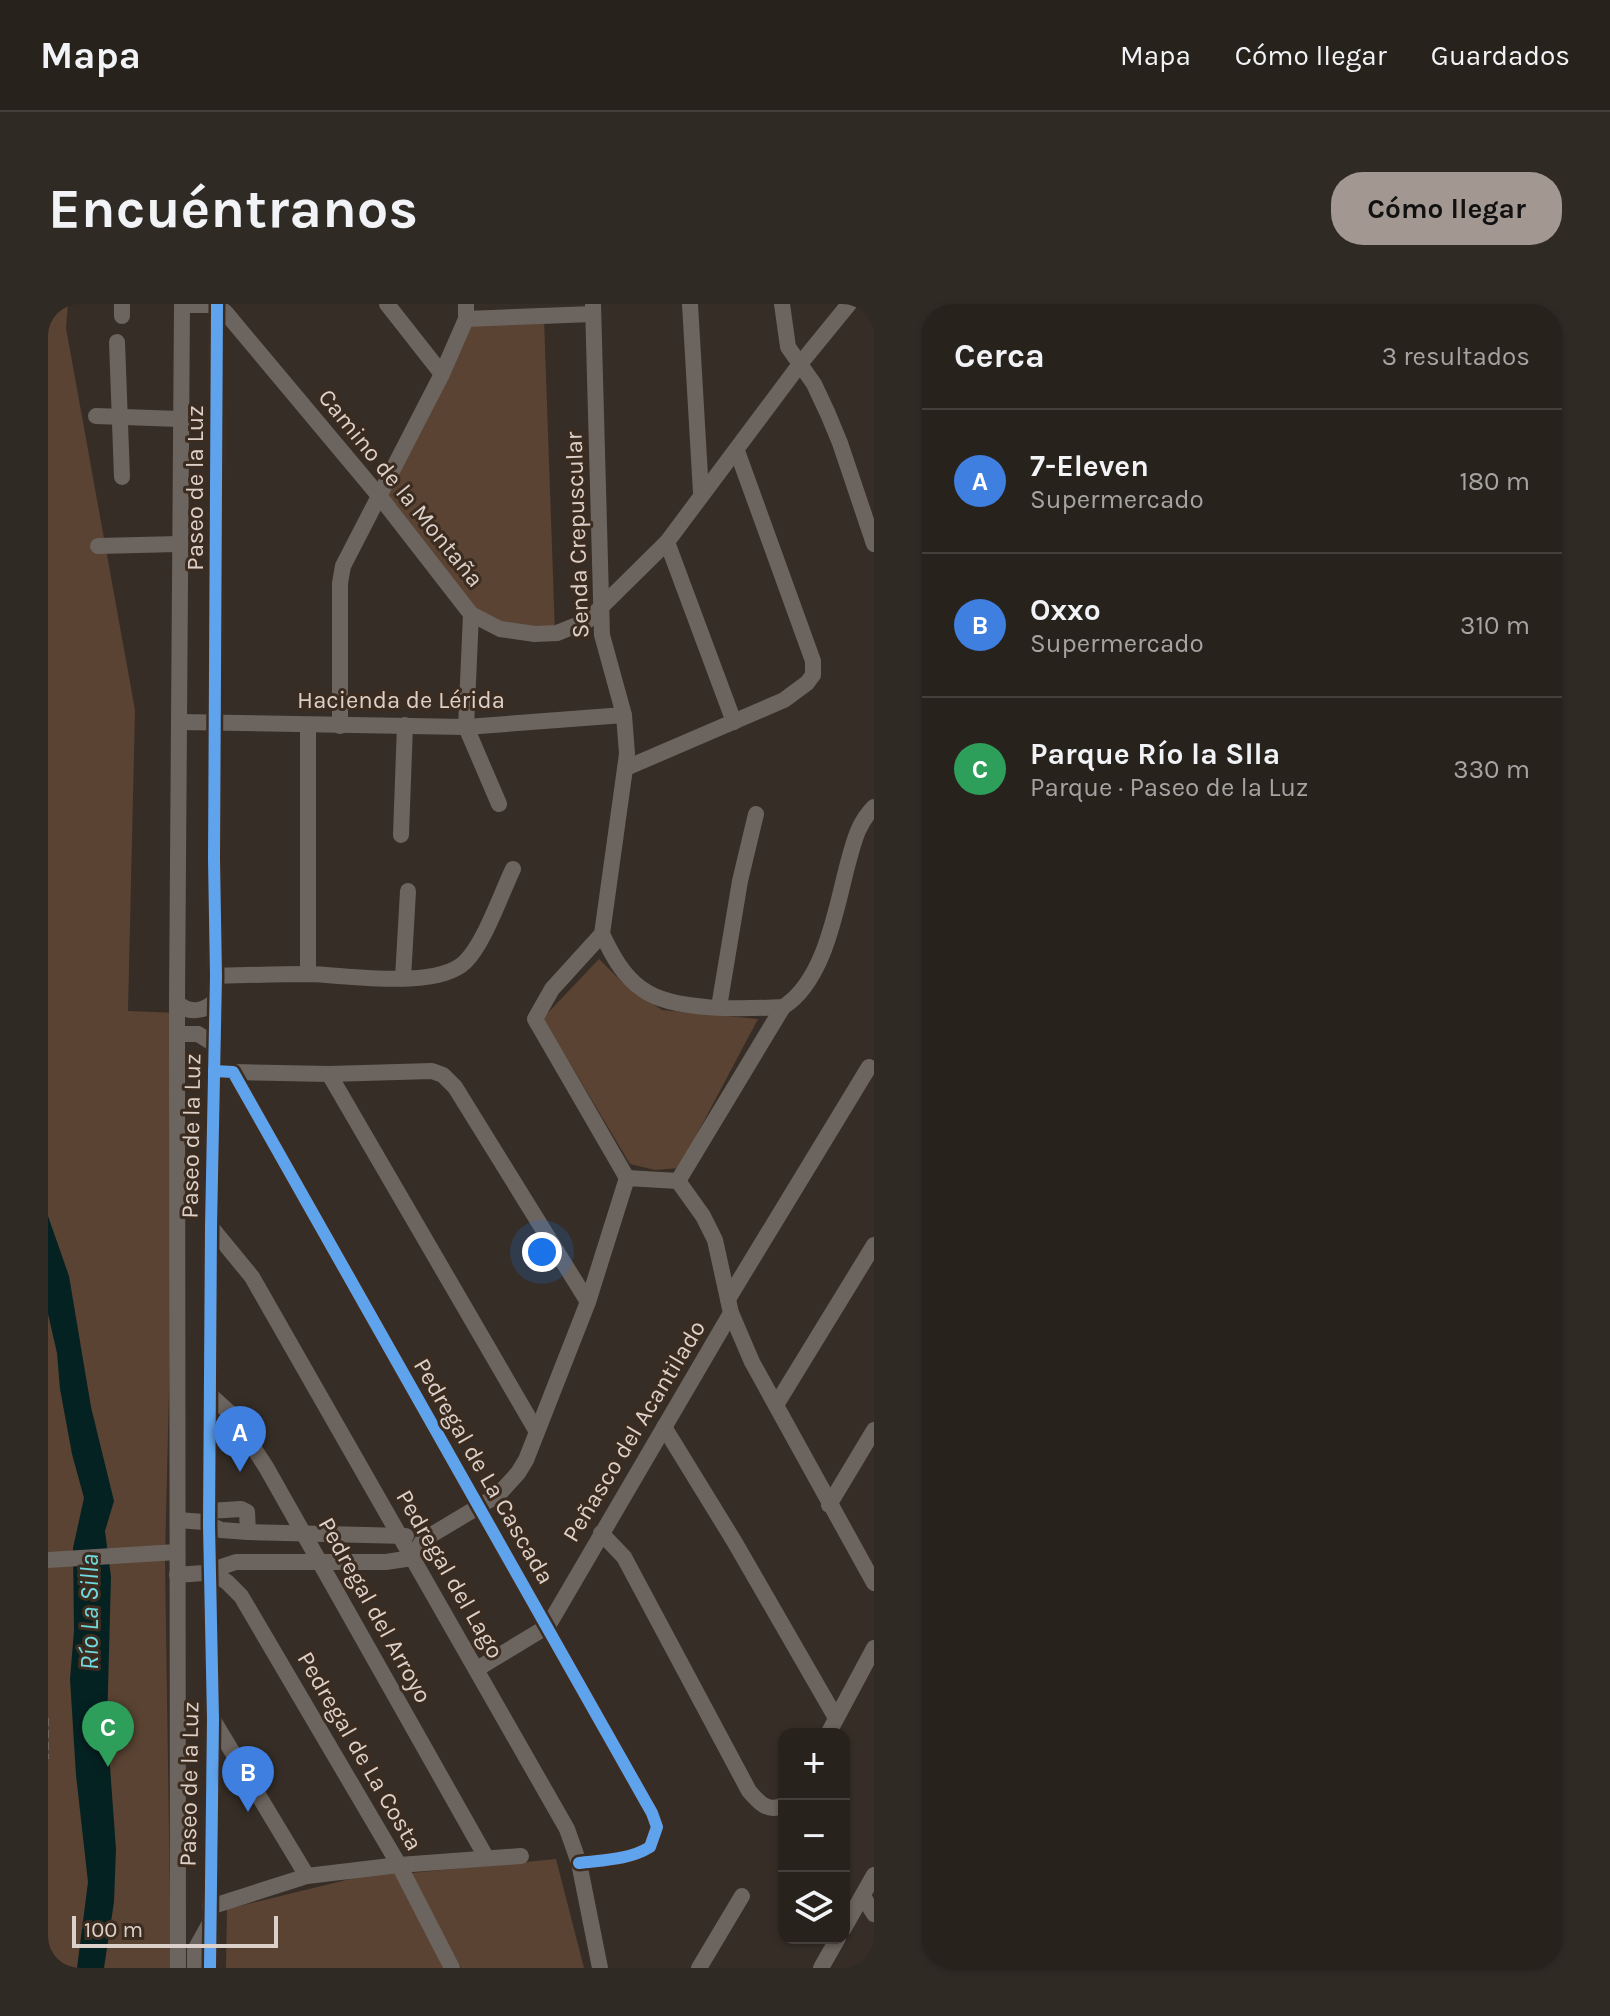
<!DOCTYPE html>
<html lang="es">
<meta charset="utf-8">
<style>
:root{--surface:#28221c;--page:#302a25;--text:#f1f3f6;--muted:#a5a4a3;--line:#443f3b;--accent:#a29891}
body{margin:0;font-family:Karla,sans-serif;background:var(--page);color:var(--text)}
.controls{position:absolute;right:24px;bottom:24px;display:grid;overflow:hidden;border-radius:16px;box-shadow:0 2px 6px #0004}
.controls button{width:72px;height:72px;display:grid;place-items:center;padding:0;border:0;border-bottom:2px solid var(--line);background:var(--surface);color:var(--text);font:40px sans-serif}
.scale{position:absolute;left:24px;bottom:20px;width:206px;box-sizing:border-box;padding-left:8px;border:4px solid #dcd1ca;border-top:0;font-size:22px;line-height:28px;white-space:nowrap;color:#dcd1ca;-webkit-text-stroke:6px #3c2c20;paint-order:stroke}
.you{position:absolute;left:494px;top:948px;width:28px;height:28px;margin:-20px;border:6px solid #fff;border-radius:50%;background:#1a73e8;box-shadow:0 0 0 12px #1a73e833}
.badge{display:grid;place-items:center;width:52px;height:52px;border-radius:50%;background:var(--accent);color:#fff;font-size:26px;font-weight:700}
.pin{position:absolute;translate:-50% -66px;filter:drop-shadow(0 2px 4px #0008)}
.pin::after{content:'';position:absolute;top:42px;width:28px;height:24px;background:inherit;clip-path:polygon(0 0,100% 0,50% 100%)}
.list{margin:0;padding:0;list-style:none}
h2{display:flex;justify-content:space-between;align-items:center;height:104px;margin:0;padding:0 32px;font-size:34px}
h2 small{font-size:26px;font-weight:400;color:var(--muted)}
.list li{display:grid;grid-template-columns:52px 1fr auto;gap:24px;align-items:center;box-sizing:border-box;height:144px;padding:0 32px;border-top:2px solid var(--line)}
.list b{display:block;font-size:30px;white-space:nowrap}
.list p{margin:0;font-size:26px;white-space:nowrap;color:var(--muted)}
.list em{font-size:26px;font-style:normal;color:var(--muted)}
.icon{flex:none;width:44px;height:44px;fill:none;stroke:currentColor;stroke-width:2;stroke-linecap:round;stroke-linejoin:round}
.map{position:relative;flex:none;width:826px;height:1664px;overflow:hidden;border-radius:32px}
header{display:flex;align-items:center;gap:48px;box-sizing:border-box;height:112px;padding:0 40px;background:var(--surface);border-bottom:2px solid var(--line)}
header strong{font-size:38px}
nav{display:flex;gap:44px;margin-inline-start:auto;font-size:28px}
.intro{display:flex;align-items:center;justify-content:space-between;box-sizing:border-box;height:192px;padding:0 48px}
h1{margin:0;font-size:56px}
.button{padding:20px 36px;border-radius:32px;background:var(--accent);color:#111;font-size:28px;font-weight:700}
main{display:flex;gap:48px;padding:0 48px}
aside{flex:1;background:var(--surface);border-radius:32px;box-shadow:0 2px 6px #0004}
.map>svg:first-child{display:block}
.green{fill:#5a4332}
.water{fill:#052223}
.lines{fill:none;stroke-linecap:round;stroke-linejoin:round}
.path{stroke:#6d6762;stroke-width:2;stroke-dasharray:8 4;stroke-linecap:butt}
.minor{stroke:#6c645e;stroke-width:16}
.cycleway-casing{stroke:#3c2c20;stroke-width:17}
.cycleway{stroke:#60a3ed;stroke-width:12}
.labels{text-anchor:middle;stroke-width:6;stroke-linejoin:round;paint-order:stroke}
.street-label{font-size:24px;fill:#dcd1ca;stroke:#3c2c20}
.water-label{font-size:26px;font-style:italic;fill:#6fd9dd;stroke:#3c2c20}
</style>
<header>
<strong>Mapa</strong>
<nav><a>Mapa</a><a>Cómo llegar</a><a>Guardados</a></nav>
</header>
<div class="intro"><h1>Encuéntranos</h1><a class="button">Cómo llegar</a></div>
<main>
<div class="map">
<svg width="826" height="1664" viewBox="0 0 826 1664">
<rect width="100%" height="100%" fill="#362d26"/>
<g class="green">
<path d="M0,0H20L18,24L87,406L80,707L130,709L117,1255L123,1664H0Z"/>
<path d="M418,15H496L507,329L435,318L332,193Z"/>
<path d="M551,655L576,680L614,706L710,715L631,864L607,866L582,860L495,714Z"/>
<path d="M508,1555L536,1664H413L363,1569Z"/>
<path d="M347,1564L395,1664H178L179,1605Z"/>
</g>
<path class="water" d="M0,912L21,972L43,1103L66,1197L57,1227L63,1273L59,1422L68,1545L66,1598L56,1664H29L40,1578L28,1471L22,1375L26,1327L25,1244L36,1194L24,1150L12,1085L9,1049L0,1010Z"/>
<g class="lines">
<path class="path" d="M0,1414V1455"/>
<g class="minor">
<path d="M339,0L394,70"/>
<path d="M545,0L554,331L576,411L579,450L554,630L504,685L487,715L579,874"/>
<path d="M642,0L653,189"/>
<path d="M734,0L740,43L766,80L780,110L792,139L826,240"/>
<path d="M134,1H169L178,9L332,193L423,310L452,325L487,330L509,329L539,317L619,238L752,60L801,0"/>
<path d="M74,12V0"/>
<path d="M418,15L545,10"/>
<path d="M69,38L74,173"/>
<path d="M48,112L131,115"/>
<path d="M619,238L686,418"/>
<path d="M50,242L131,240"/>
<path d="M423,310L418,423L451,500"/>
<path d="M131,418L418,423L576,411"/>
<path d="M292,422V279L295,262L394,70L418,15V0"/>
<path d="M578,464L736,396L759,379L765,371V357L689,147"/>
<path d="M353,531L357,421"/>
<path d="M554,630C564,651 575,672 594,685C625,708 697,705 735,703C777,677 788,604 800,559C806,537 810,519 826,503"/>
<path d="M260,670V421"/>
<path d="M168,672C199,671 230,670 261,670C300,671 388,686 417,658C436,640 453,590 465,565"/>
<path d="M355,674L360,587"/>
<path d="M129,698C140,711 157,707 167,697"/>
<path d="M671,703L692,577L708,510"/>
<path d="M131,730H150L166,740"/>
<path d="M166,767L185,768L604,1509L609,1523L602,1543C581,1556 555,1556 531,1559"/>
<path d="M185,768L281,770L384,767L395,771L407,783L540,998"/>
<path d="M281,770L489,1128"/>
<path d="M630,877L655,912L667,936L683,1009L704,1058L826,1279"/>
<path d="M630,877L735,703"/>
<path d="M163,923L204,973L519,1525L531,1559L552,1664"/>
<path d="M680,995L821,763"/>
<path d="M162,1091L183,1110L218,1163L438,1553"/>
<path d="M728,1101L826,941"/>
<path d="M616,1123L686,1237L788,1414"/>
<path d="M781,1201L826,1126"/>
<path d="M161,1207L193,1205L199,1208L200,1228"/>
<path d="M130,1216L156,1218L173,1226L200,1228L358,1232"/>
<path d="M553,1229L576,1253L701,1487C711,1499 720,1509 736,1501"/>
<path d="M0,1256L129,1248"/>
<path d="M162,1267L179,1278L193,1292L351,1561L404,1664"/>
<path d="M129,1271L155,1269L188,1258H338L364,1254L375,1236L450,1191L470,1169L478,1156L540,998L579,874L630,877"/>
<path d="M429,1365L500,1322L683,1009"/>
<path d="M165,1416L259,1572"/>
<path d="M780,1430L826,1344"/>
<path d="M815,1592L826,1610"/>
<path d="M162,1603L259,1572L351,1561L473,1552"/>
<path d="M796,1624L826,1571"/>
<path d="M130,1664L129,698L134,0"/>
<path d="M147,1664V1646L162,1619"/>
<path d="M162,1664L165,1415L161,1221L163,923L168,672L166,555L169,0"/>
<path d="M651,1664L694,1592"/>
<path d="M773,1664L790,1634"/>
</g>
<g class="cycleway-casing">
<g id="cycleway">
<path d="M166,767L185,768L604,1509L609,1523L602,1543C581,1556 555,1556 531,1559"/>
<path d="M162,1664L165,1415L161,1221L163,923L168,672L166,555L169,0"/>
</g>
</g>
<use href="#cycleway" class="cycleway"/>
</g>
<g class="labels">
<g class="street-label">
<text transform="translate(147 184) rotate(-90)" y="8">Paseo de la Luz</text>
<text transform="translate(353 184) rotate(51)" y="8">Camino de la Montaña</text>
<text transform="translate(529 231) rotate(-92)" y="8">Senda Crepuscular</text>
<text x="353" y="404">Hacienda de Lérida</text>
<text transform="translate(143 832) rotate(-89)" y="8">Paseo de la Luz</text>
<text transform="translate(586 1127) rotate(-59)" y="8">Peñasco del Acantilado</text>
<text transform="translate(436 1167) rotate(60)" y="8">Pedregal de La Cascada</text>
<text transform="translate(402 1270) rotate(60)" y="8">Pedregal del Lago</text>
<text transform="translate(327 1306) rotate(61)" y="8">Pedregal del Arroyo</text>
<text transform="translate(312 1447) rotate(60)" y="8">Pedregal de La Costa</text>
<text transform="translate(141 1480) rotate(-89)" y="8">Paseo de la Luz</text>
</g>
<g class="water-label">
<text transform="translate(41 1308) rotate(-90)" y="9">Río La Silla</text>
</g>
</g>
</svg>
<div class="controls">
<button>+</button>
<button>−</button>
<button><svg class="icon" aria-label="layers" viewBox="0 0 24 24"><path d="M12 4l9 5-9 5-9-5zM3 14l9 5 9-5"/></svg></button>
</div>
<div class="scale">100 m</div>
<div class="you"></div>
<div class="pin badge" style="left:192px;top:1168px;background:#3f7fe0">A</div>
<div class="pin badge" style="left:200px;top:1508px;background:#3f7fe0">B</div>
<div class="pin badge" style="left:60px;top:1463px;background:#2e9e5b">C</div>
</div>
<aside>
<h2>Cerca<small>3 resultados</small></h2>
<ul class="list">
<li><span class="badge" style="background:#3f7fe0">A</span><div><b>7-Eleven</b><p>Supermercado</p></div><em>180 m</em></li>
<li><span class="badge" style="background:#3f7fe0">B</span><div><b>Oxxo</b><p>Supermercado</p></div><em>310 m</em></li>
<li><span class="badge" style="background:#2e9e5b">C</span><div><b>Parque Río la Slla</b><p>Parque · Paseo de la Luz</p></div><em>330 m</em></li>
</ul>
</aside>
</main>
